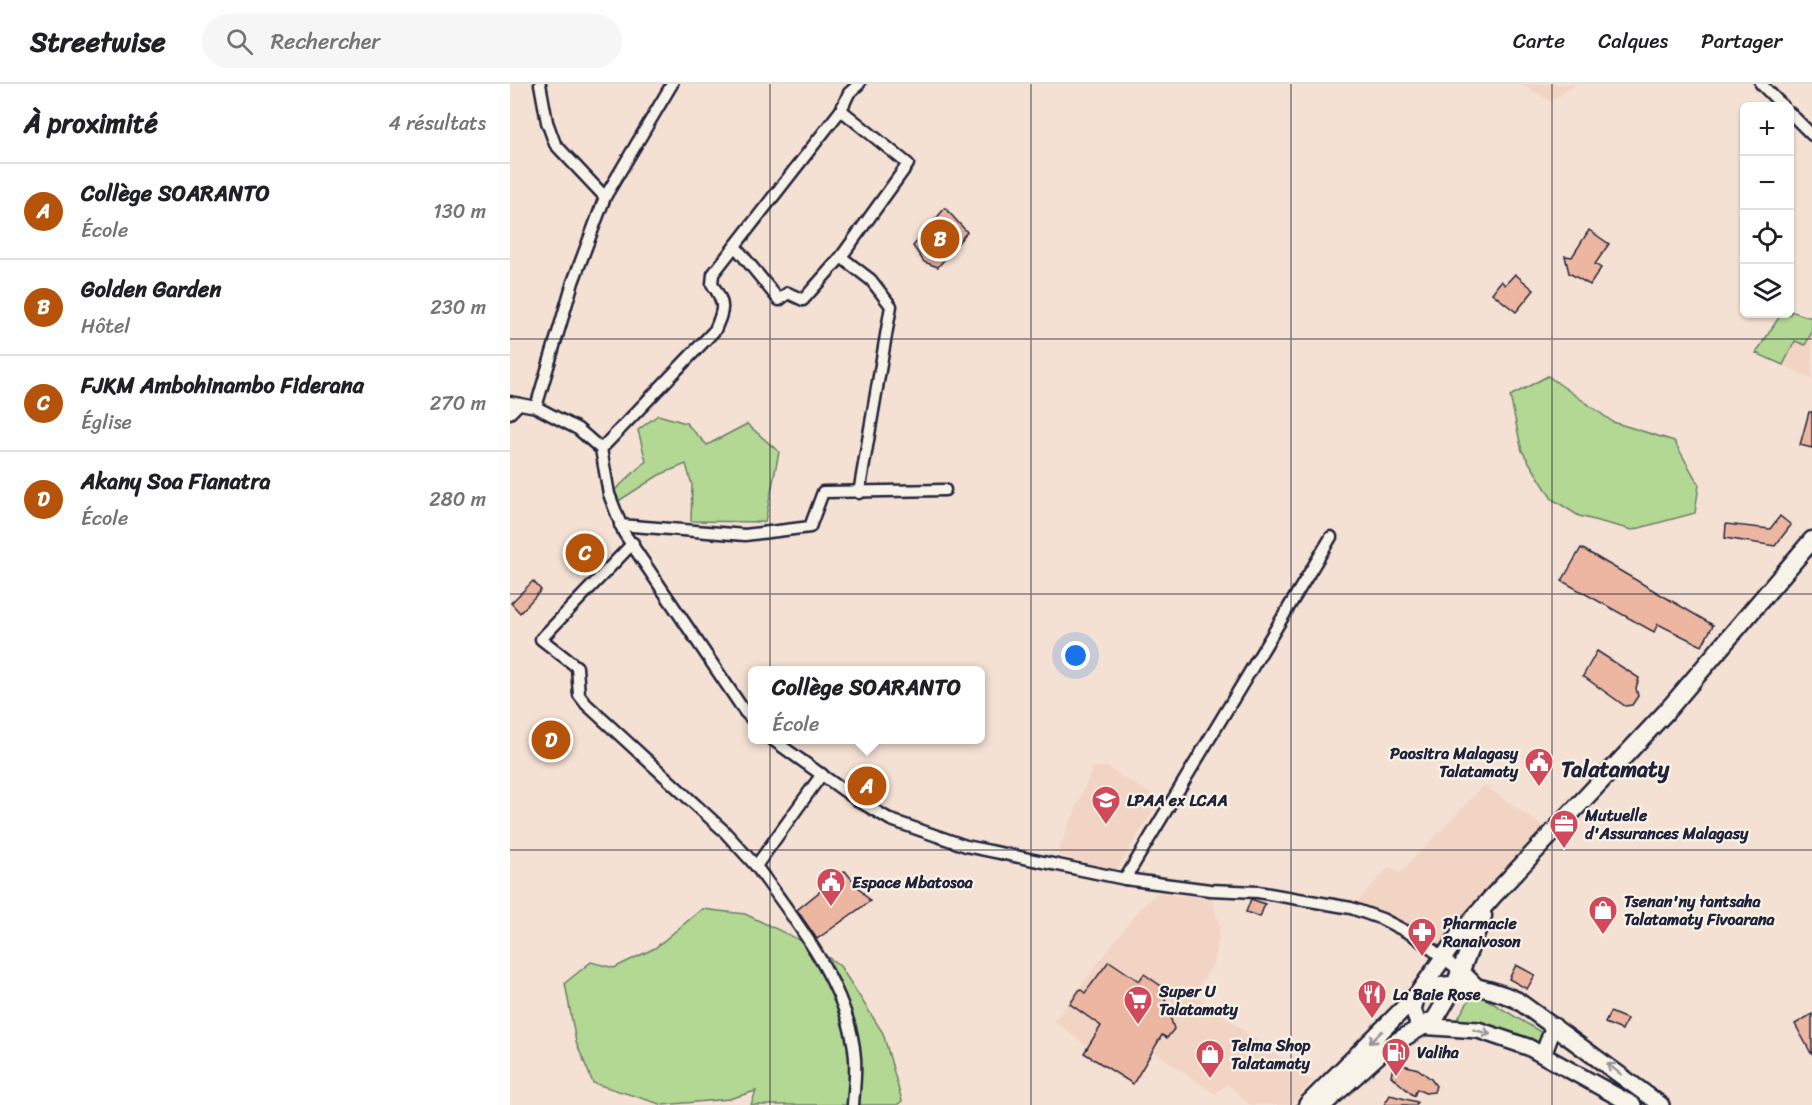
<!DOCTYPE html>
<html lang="fr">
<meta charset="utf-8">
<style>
:root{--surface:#fff;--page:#f6f6f6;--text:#202124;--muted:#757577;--line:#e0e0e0;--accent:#b45309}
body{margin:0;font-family:Sriracha,sans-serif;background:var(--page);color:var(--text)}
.controls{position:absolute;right:18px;top:18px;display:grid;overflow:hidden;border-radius:9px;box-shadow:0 2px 4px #0004}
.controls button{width:54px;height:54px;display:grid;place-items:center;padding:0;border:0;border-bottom:2px solid var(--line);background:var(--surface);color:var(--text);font:30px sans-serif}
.you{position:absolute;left:566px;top:572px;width:21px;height:21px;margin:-15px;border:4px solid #fff;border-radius:50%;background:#1a73e8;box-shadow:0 0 0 9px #1a73e833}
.badge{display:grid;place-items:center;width:39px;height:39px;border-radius:50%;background:var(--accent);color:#fff;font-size:20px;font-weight:700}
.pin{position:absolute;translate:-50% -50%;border:3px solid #fff;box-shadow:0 2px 6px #0006}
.popup{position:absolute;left:238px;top:582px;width:237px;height:78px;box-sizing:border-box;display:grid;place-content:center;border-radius:9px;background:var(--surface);filter:drop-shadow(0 2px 4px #0005);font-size:20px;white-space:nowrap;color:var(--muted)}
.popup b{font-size:22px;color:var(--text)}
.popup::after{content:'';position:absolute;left:50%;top:100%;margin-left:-12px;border:12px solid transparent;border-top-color:var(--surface)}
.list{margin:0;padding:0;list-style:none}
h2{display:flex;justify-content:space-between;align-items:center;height:78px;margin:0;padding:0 24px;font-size:26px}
h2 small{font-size:20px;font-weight:400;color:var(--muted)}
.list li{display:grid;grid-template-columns:39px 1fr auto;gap:18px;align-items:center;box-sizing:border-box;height:96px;padding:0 24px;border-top:2px solid var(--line)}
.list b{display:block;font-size:22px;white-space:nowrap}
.list p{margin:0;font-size:20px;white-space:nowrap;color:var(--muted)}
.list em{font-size:20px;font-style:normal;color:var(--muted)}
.icon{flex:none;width:33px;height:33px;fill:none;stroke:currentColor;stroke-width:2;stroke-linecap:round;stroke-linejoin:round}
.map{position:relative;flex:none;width:1302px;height:1021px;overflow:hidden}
header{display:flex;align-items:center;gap:36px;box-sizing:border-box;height:84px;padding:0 30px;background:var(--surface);border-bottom:2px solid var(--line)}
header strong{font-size:28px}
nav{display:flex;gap:33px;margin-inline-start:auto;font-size:21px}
.search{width:420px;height:54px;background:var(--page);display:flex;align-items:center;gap:15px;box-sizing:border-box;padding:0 21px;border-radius:33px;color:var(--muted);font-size:22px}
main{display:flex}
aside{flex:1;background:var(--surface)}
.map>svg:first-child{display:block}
.built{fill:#f2d4c4}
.green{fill:#b3d893;stroke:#6a7d67;stroke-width:1.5}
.building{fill:#edb6a1;stroke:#22223b;stroke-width:1.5}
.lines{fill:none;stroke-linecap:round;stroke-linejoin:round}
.minor-casing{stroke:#22223b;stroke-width:15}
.secondary-casing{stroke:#22223b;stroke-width:20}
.primary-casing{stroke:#22223b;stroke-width:21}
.minor{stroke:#f7f3e8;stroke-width:10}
.secondary{stroke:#f7f3e8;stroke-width:15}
.primary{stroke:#f7f3e8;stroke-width:16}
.oneway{stroke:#97959a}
.grid{fill:none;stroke:#22223b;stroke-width:1.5;stroke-opacity:0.55}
.labels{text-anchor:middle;stroke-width:4.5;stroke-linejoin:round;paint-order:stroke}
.poi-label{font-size:16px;font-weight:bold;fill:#22223b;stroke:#f7f3e8;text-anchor:start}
.district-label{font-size:22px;font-weight:bold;fill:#22223b;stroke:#f7f3e8}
</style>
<header>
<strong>Streetwise</strong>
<div class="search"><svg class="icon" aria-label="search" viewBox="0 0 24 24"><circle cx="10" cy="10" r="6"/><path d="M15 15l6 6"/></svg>Rechercher</div>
<nav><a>Carte</a><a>Calques</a><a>Partager</a></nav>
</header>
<main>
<aside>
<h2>À proximité<small>4 résultats</small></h2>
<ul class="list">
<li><span class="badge">A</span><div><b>Collège SOARANTO</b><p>École</p></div><em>130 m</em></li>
<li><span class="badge">B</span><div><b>Golden Garden</b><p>Hôtel</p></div><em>230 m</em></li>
<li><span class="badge">C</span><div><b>FJKM Ambohinambo Fiderana</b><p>Église</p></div><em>270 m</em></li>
<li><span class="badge">D</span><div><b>Akany Soa Fianatra</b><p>École</p></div><em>280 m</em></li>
</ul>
</aside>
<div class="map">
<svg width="1302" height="1021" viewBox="0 0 1302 1021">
<rect width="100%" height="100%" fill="#f4e1d3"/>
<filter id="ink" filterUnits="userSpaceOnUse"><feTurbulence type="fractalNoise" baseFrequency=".0167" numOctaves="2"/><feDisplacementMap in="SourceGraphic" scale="12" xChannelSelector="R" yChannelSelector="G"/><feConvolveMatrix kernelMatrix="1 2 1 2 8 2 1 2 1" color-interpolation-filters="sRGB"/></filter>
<g filter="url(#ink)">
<g class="built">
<path d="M1011,0H1066L1041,18Z"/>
<path d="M1302,248V295L1273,281L1285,256L1295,260Z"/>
<path d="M583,683H596L650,715L606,787L547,770Z"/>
<path d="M974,701L1042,749L932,873L903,851L841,824L879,783L890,789Z"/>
<path d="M648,809L702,815L710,843L705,876L684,910L802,997L781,1021H740L717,1000L705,1010L643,967L623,1000L574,969L578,963L544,937L630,824Z"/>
</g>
<g class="green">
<path d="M1280,227L1302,234V248L1295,261L1285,257L1273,281L1246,269L1271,230H1280Z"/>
<path d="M1038,292L1103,338L1164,357L1189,401L1185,429L1122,446L1069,432L1042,415L1012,367L1000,312Z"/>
<path d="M148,331L176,339L197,361L237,340L269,368L255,438L181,437L182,401L176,380L149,391L107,418L105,406L136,377L128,346Z"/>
<path d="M192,825L235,830L302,862L330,882L373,949L392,1017L387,1021H241L246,1007L219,1015L153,1021L83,999L66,958L55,899L81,878L104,884L145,864Z"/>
<path d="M964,908L1034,950L1026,967L945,939Z"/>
</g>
<g class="building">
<path d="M435,124L457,148L428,183L414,178L403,162Z"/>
<path d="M1079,146L1099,160L1085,180L1091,184L1080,201L1059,189L1055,172L1062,173Z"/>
<path d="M1005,190L1024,206L1006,228L982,209L991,197L995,201Z"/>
<path d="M1299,328H1302V364L1290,361Z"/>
<path d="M1270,432L1281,441L1265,462L1215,454L1216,440L1260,445Z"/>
<path d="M1071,464L1203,541L1192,562L1148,540L1144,548L1052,497Z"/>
<path d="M23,497L31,506L10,529L1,519Z"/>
<path d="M1087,567L1129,594L1126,604L1128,612L1122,621L1115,622L1073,592Z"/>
<path d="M335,787L360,817L307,855L287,826Z"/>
<path d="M741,815L755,820L750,833L736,828Z"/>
<path d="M599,877L629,897L634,890L651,902L664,945L657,954L652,951L623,1000L574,969L591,942L560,920L570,905L575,909Z"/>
<path d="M1006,881L1025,891L1017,905L999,895Z"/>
<path d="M1100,928L1117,935L1112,946L1095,939Z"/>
<path d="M1302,930V971L1285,940Z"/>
<path d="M893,981L908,985L921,995L926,1002L924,1008L915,1009L907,1005L904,1012L881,992L883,983Z"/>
<path d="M880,1011L907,1018L906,1021H874Z"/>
</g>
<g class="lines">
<g class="minor-casing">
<g id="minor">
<path d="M30,0L37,38L45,60L95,113"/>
<path d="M1251,0L1273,22"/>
<path d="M1280,29L1302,51"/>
<path d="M225,162L269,216L278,209L293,216L331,173L398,80L331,26"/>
<path d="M331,173L361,196L381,222L349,409"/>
<path d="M0,318L26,323L68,345L91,365L99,410L114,449L235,628L243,636"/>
<path d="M26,323L63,198L95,113L162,0"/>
<path d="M0,329L9,320"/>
<path d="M91,365L205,246C214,225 216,220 202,200L203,190L331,26L339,9L349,0"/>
<path d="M110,441L235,451L300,443L313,408L435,406"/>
<path d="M123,459L31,555L67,583L69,611L76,620L213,746L246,782"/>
<path d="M263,656L347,716L381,736L456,762L615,795L700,806L748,808L841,824L872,835L903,851L949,886"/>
<path d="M312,690L246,782C286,837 340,904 345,974C346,990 344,1006 343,1021"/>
<path d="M615,795L821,453"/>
</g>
</g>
<g class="secondary-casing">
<g id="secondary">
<path d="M1033,971L1044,942"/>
<path d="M1123,1021L1018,963L968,946L909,942L903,926L907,911C934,891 980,904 1007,916L1151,1021"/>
</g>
</g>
<g class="primary-casing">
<g id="primary">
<path d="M949,886L965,902"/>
<path d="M797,1021L907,911L950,850L983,812L1156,628L1302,456"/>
<path d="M813,1021L876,964L925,935L944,903L973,832"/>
</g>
</g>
<use href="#minor" class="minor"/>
<use href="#secondary" class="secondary"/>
<use href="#primary" class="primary"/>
</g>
<defs><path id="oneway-shaft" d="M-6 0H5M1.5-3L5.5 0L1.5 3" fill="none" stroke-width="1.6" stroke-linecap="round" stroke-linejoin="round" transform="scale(1.5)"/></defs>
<g class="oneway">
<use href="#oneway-shaft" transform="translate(972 948) rotate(15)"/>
<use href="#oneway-shaft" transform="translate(866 953) rotate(136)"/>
<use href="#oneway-shaft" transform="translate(1104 985) rotate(-143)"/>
</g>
</g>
<path class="grid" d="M260,0V1021M521,0V1021M781,0V1021M1042,0V1021M0,255H1302M0,510H1302M0,766H1302"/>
<defs>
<g id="civic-pin" transform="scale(1.5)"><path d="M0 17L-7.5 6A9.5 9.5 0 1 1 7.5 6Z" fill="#d1495b" stroke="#f7f3e8"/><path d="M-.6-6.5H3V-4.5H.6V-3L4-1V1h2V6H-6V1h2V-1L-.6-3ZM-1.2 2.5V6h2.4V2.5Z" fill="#fff"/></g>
<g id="school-pin" transform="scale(1.5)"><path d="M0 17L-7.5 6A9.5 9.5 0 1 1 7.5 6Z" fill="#d1495b" stroke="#f7f3e8"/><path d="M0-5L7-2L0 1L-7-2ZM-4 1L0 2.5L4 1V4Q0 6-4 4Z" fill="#fff"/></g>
<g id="office-pin" transform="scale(1.5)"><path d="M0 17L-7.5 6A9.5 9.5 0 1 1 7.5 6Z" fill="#d1495b" stroke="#f7f3e8"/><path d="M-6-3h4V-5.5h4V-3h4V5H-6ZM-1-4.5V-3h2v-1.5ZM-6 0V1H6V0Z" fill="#fff"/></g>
<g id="shop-pin" transform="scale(1.5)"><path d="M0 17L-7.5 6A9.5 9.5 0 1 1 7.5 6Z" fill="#d1495b" stroke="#f7f3e8"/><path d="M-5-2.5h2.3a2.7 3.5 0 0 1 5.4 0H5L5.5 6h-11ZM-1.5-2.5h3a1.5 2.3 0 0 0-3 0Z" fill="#fff"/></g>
<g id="pharmacy-pin" transform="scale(1.5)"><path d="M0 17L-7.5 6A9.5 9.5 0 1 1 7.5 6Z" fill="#d1495b" stroke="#f7f3e8"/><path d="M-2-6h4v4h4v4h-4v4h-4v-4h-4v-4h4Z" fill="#fff"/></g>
<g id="restaurant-pin" transform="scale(1.5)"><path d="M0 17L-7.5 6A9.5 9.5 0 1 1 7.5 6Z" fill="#d1495b" stroke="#f7f3e8"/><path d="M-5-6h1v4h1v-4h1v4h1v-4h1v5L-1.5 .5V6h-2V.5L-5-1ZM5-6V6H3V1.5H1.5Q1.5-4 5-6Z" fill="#fff"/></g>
<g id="supermarket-pin" transform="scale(1.5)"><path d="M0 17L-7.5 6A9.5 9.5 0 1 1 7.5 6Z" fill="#d1495b" stroke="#f7f3e8"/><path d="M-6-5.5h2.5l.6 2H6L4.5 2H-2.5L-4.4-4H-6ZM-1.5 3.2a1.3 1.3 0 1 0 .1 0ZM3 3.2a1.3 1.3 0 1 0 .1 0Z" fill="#fff"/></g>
<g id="fuel-pin" transform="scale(1.5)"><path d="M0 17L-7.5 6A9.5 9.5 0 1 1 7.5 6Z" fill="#d1495b" stroke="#f7f3e8"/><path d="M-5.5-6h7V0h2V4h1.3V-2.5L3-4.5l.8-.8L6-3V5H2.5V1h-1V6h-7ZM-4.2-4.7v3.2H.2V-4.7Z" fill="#fff"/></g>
</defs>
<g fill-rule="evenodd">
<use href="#civic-pin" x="1029" y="678"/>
<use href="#school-pin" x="596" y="716"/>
<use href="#office-pin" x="1054" y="740"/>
<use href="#civic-pin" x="321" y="798"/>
<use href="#shop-pin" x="1093" y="826"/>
<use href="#pharmacy-pin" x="912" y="848"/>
<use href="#restaurant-pin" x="862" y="910"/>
<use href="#supermarket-pin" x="628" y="916"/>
<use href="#fuel-pin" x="886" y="968"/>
<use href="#shop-pin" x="700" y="970"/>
</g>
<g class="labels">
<g class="poi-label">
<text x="1008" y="675" text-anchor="end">Paositra Malagasy<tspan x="1008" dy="18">Talatamaty</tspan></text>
<text x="617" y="722">LPAA ex LCAA</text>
<text x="1075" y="737">Mutuelle<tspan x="1075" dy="18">d'Assurances Malagasy</tspan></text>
<text x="342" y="804">Espace Mbatosoa</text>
<text x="1114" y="823">Tsenan'ny tantsaha<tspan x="1114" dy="18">Talatamaty Fivoarana</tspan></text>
<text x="933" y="845">Pharmacie<tspan x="933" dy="18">Ranaivoson</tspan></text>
<text x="649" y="913">Super U<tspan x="649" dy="18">Talatamaty</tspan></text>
<text x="883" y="916">La Baie Rose</text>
<text x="721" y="967">Telma Shop<tspan x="721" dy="18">Talatamaty</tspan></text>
<text x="907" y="974">Valiha</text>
</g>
<g class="district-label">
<text x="1105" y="693">Talatamaty</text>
</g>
</g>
</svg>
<div class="controls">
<button>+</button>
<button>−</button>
<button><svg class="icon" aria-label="locate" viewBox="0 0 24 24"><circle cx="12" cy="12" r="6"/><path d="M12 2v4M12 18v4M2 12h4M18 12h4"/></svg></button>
<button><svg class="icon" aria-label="layers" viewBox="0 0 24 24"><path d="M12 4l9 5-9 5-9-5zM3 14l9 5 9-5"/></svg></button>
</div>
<div class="you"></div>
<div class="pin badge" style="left:357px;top:702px">A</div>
<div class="popup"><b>Collège SOARANTO</b>École</div>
<div class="pin badge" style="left:430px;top:155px">B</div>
<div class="pin badge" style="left:75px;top:469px">C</div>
<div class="pin badge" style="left:41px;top:656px">D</div>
</div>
</main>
